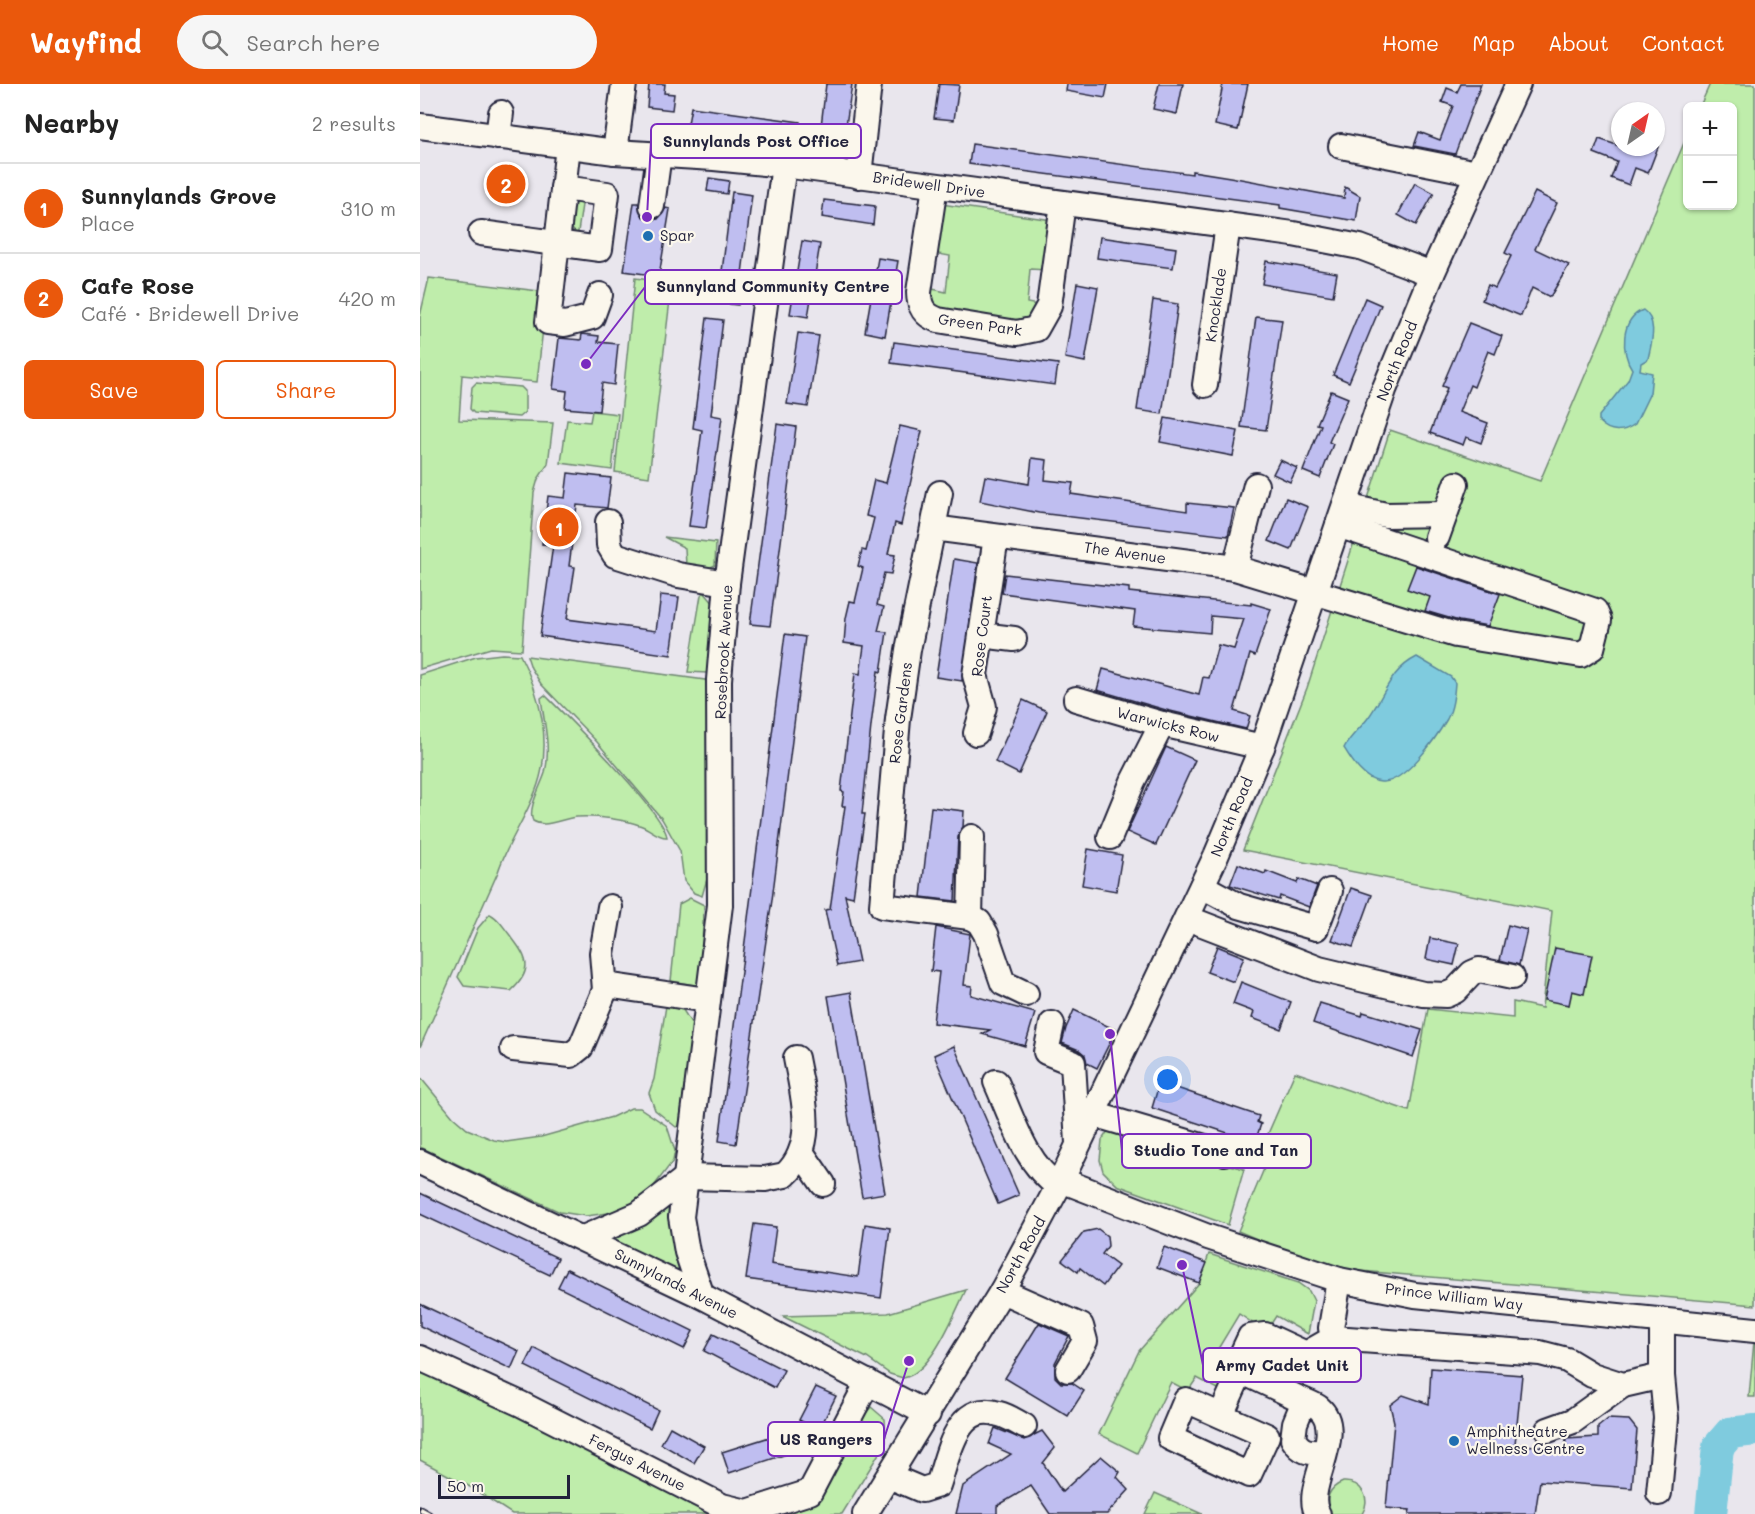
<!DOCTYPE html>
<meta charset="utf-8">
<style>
:root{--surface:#fff;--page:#f6f6f6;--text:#222;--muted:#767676;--line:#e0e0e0;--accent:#ea580c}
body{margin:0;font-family:Mali,sans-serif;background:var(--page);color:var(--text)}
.controls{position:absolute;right:18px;top:18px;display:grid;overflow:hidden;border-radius:9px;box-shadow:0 2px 4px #0004}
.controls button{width:54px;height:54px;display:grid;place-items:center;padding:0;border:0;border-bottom:2px solid var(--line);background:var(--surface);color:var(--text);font:30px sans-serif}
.compass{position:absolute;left:1191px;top:18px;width:54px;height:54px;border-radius:50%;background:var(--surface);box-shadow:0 2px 4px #0004;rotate:34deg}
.scale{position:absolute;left:18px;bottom:15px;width:132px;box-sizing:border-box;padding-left:6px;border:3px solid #22223b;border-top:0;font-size:16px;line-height:21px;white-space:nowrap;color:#22223b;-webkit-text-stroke:4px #fbf7ec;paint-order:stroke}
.you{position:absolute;left:748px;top:996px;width:21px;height:21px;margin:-15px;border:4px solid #fff;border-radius:50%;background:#1a73e8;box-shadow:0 0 0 9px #1a73e833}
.badge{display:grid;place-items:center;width:39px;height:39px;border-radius:50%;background:var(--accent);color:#fff;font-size:20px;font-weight:700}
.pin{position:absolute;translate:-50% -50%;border:3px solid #fff;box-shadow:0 2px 6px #0006}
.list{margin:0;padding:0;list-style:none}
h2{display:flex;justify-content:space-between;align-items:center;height:78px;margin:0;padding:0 24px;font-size:26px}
h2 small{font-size:20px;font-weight:400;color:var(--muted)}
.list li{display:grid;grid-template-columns:39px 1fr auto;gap:18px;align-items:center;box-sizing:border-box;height:90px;padding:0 24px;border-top:2px solid var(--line)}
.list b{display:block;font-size:22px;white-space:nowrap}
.list p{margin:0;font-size:20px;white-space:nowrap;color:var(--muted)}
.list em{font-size:20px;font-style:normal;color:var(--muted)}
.actions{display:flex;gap:12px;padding:18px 24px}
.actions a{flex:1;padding:14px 0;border:2px solid var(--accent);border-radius:9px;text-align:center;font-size:21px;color:var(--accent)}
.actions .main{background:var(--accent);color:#fff}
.icon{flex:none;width:33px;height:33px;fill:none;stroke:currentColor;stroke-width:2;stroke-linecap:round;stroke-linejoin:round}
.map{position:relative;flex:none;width:1335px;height:1430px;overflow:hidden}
header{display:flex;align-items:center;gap:36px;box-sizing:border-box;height:84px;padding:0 30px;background:var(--accent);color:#fff}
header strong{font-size:28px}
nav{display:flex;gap:33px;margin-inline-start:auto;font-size:21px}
.search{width:420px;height:54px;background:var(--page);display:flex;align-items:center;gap:15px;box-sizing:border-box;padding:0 21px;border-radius:33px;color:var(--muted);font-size:22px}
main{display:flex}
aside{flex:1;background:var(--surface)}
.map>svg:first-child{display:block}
.green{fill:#bfedab;stroke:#708873;stroke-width:1.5}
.water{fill:#7fcbde;stroke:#5a879d;stroke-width:1.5}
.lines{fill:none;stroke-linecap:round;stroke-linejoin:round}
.river{stroke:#7fcbde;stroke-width:32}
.building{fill:#bfbef0;stroke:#22223b;stroke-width:1.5}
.minor-casing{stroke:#22223b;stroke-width:28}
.minor{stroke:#fbf7ec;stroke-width:24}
.rail-casing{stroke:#22223b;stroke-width:7}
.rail{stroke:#fbf7ec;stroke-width:4.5;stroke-dasharray:14;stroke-linecap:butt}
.poi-dot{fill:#1f6fb2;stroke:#fbf7ec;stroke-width:2}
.labels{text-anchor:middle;stroke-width:4.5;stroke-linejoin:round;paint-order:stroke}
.street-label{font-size:15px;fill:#22223b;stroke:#fbf7ec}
.poi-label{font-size:15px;fill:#22223b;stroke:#fbf7ec;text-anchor:start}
.leader{fill:none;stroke:#7b2cbf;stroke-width:2}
.callout-dot{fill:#7b2cbf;stroke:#fbf7ec;stroke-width:2}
.callout{fill:#fbf7ec;stroke:#7b2cbf;stroke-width:2}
.callout-label{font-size:16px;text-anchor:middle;font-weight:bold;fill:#22223b}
</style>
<header>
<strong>Wayfind</strong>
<div class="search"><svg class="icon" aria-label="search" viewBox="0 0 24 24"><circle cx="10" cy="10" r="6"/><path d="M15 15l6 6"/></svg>Search here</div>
<nav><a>Home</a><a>Map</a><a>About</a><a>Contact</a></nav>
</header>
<main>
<aside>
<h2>Nearby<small>2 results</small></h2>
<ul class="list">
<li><span class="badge">1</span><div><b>Sunnylands Grove</b><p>Place</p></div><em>310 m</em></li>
<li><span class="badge">2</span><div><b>Cafe Rose</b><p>Café · Bridewell Drive</p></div><em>420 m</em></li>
</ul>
<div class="actions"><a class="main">Save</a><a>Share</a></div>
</aside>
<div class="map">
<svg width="1335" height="1430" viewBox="0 0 1335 1430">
<rect width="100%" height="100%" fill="#e9e6ed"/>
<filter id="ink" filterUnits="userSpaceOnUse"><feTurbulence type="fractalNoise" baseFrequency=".0167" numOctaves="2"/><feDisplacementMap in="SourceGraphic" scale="12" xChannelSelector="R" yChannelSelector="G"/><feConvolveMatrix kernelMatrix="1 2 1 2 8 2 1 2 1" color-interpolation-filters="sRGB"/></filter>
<g filter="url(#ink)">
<g class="green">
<path d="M1290,0H1335V1221L906,1184L818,1147L846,1080L836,1077L875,988L989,1027L1008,925L1093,934V918L1122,924L1132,827L823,766L887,604L970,346L1120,397L1267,52L1268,122H1312V22H1280Z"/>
<path d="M163,114L158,148L156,149L150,143L153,115Z"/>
<path d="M521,120L632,136L627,186L610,185L607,219L618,221L610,233L601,238L512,223L508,204L526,208L530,172L513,169Z"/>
<path d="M9,194L127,208L117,298L42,291L39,336L133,339L128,380L118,395L114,409L102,566L71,564L0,585V232Z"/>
<path d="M215,194L252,199L229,393L195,388Z"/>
<path d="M56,299L101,303L105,307V328L99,333L54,329L50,325L52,303Z"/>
<path d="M172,327L198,330L192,386L141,379L147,336L170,338Z"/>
<path d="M244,453L296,459L295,481L289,484L266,481L265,464Z"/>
<path d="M284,508L294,520L287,589L268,588L281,511Z"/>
<path d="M82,570L100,571C120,609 132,658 118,700C108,731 88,757 78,788L0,963V591L56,573Z"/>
<path d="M107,572L285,596L289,604V788L282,812L274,809L264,797L260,767L242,735L177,658L121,600L111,584Z"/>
<path d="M125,611C148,634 243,727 247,753C239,754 230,745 222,742C204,735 177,732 157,733C143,734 126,745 113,737C107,725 121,702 125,689C131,664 124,638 121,614Z"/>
<path d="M270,814L284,821L280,902L251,897L259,820Z"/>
<path d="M70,830C79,834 83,843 89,850C107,873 115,885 91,907L44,902L38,893L58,844Z"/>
<path d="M246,922L263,926L273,942L259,1042L256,1043L235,1026L229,1009L234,995Z"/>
<path d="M0,993L33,1033L47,1045L74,1056L86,1058L121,1053L192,1033L211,1024H220L247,1042L255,1067L253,1077L228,1110L196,1128L166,1132L140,1128L0,1063Z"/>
<path d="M689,1045L824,1085L808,1141L697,1101L683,1087L680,1076L682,1056Z"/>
<path d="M246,1123L254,1127L261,1182L256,1187L197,1158L195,1152Z"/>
<path d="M789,1170L878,1199L889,1207L894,1217L888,1250L856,1232L846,1248L819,1230L790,1278L811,1291L802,1307L777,1294L768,1307L751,1298L717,1369L679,1350L719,1267L779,1199Z"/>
<path d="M546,1206C534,1230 512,1289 483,1294L470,1290L447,1274L362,1232L468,1229Z"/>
<path d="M1334,1257H1335V1313H1329Z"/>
<path d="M0,1280L300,1430H92L52,1404L0,1376Z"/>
<path d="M451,1323L465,1335L466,1358L422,1430H343L369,1421Z"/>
<path d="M923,1398C941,1397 952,1414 942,1430H911C904,1416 908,1404 923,1398Z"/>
<path d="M735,1409L782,1430H725Z"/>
</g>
<g class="water">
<path d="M1223,226C1239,237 1231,260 1228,275L1221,279L1220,286L1232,289L1230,309L1215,340C1203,349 1190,349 1179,338V332L1208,296L1212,285C1201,269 1200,235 1223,226Z"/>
<path d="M997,573L1031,593L1035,599C1034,611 1033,624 1027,635C1016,654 985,700 961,698C944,697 932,677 924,664C930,652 940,645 948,634C965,611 969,587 997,573Z"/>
</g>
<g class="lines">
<path class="river" d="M1291,1430L1298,1363L1310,1349L1335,1346"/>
</g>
<g class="building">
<path d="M229,0H245L244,9L254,10L252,26L227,23Z"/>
<path d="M406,0H432L424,55L400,51Z"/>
<path d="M519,0L539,1L534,36L514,34Z"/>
<path d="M647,0H688L685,14L646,7Z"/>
<path d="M739,0H763L757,30L733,25Z"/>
<path d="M803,0H828L818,46L795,41Z"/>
<path d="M1041,0H1061L1035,70L994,62L999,48L1020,56L1033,22L1022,18L1027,4L1037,8Z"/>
<path d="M271,23L380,38L376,60L267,45Z"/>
<path d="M1179,55L1217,68L1219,63H1238L1228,89L1215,84L1209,101L1191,94L1197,78L1174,69Z"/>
<path d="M552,60L772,90V87L810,93L924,114L925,103L940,112L936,137L860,124V121L549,80Z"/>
<path d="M289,94L309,97L307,110L287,107Z"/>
<path d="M995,99L1014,109L996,141L978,131Z"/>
<path d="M312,108L332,111L318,221L298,219Z"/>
<path d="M1115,108L1137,119L1115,165L1149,181L1130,213L1112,204L1101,232L1062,216L1068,201L1075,204L1091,172L1085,169Z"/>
<path d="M404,116L455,122L453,141L402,133Z"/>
<path d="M214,119H218L223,133L230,136L238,135L246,124L250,125L239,192L204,187Z"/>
<path d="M680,153L756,164L753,184L677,174Z"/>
<path d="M382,157L400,160L388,233L370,230Z"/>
<path d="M458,174L478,177L465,252L445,248Z"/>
<path d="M846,177L917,189L913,212L842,200Z"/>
<path d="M657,199L678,203L665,278L645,274Z"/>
<path d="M945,214L961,221L929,298L913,291Z"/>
<path d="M733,216L758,220L742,330L717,326Z"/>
<path d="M836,233L862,236L846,346L821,343Z"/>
<path d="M287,234L303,236L291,331L302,333L286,444L269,442L282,346L273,344Z"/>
<path d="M1049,239L1082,252L1075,270L1068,267L1054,303L1050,301L1039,328L1068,339L1061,359L1046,353L1043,361L1010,349L1027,304L1022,302Z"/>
<path d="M378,249L399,252L388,323L367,320Z"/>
<path d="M162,250L179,252L178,258L198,260L194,301L182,299L179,327L145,324L147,307L133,305L139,254L161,256Z"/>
<path d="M474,258L638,280L635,301L471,279Z"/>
<path d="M911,307L928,314L909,358L913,360L900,394L883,387L901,341L897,340Z"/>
<path d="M745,334L818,347L813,372L740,358Z"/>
<path d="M357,340L376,343L350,542L330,540Z"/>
<path d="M480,342L502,347L481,441L475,439L468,470L475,471L471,490L464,489L457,521L464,523L458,547L467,548L461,588L458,587L451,642L442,730H445L433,813L425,811L439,878L417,882L405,826L410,825L425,722H422L424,708L421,707L435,589L440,590L444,562L424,559L426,534L430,517L435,518L443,484L438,482L442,466L446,467L454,434L446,432L454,396L466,399Z"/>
<path d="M612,374L627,376L625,396L653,399L651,410L767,427V419L814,424L808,452L619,429L560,417L565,392L609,400Z"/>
<path d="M860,376L877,384L870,398L853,390Z"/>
<path d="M148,389L191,394L187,424L157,421L149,482L155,483L147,535L236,547L241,511L259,513L251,571L120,552L133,461L122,460L128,412L145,414Z"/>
<path d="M866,414L888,423L871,466L849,457Z"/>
<path d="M534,475L558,479L542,597L516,593Z"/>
<path d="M996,482L1080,510L1068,542L1039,537L1005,527L1010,513L987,505Z"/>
<path d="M585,490L709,504V508L831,521V519L851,525L835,572L830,570L814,627L830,632L826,645L746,626L677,606L683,585L779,611L783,593L789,594L798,561L814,565L824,535L791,532L790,549L713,542L715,527L582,509Z"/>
<path d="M365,550L385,553L352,816L316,1060L299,1057Z"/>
<path d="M603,616L627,627L599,690L575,678Z"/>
<path d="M746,663L775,676L736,761L707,748Z"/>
<path d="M511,723L544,727L543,743L538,753L535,817L501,813Z"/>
<path d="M668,765L702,771L696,807L662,801Z"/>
<path d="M818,780L845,790L846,787L877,799L879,795L897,802L889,823L860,812L859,816L810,801Z"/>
<path d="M931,804L952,811L933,863L912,856Z"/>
<path d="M1088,841L1107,846L1099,881L1080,876Z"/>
<path d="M516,843L550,850L544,901L552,902L551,911L615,929L605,962L562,950L570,946L513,939L519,888L511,887Z"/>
<path d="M1010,854L1039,860L1034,881L1006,875Z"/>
<path d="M797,862L824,873L814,898L787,888Z"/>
<path d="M1135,864L1172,871L1164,910L1152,907L1149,921L1124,916Z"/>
<path d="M821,898L871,918L861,945L832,934L834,928L813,920Z"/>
<path d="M431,908L465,1109L442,1113L408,912Z"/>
<path d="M900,919L942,932L943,928L1002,946L993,973L893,939Z"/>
<path d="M654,926L696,946L677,984L667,979L665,971L659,966L642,959L646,944Z"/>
<path d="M534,962L599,1111L578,1120L514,971Z"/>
<path d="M745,1000L839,1032L837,1038L841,1040L835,1058L732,1024L738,1004L743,1006Z"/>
<path d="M0,1109L138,1174L130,1191L0,1130Z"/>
<path d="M334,1140L356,1143L351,1180L438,1193L445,1140L470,1144L461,1214L326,1195Z"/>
<path d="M678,1145L687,1152L688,1162L682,1170L698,1182L683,1202L660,1184L658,1188L642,1176L664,1148Z"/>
<path d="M744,1163L787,1179L779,1199L737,1183Z"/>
<path d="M147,1185L273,1247L264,1265L138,1203Z"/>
<path d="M0,1220L99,1267L91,1285L0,1242Z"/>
<path d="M619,1239L649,1252L635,1279V1293L641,1299H652L664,1307L648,1332L585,1294Z"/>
<path d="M293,1250L364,1286L355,1304L284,1267Z"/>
<path d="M114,1264L238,1326L230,1344L105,1282Z"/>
<path d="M1011,1284L1102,1291L1095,1360L1145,1365L1146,1355L1178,1353V1343L1188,1335L1209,1336L1217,1346L1212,1404L1120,1397L1115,1430H989L990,1426L966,1424L974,1338L970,1321L983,1311L1009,1320Z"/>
<path d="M396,1303L416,1312L399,1346L379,1336Z"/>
<path d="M250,1343L284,1362L274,1379L241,1360Z"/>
<path d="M575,1344L604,1356L622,1347L635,1364L623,1379L642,1408L681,1372L700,1388L697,1393L709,1406L687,1430H630L611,1402L577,1422V1430H536L543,1402L591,1370L569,1360Z"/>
<path d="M372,1346L379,1366L309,1389L302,1368Z"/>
</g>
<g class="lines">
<g class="minor-casing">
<g id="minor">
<path d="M0,42L195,68L294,74L364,81L873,150L940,163L1012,190"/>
<path d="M78,53L81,29"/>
<path d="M148,62L128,238L145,240L172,233L180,211"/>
<path d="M921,62L1057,89"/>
<path d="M195,68L204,0"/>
<path d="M439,92L449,0"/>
<path d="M515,102L499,208C499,223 504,231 518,236L597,249L616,245L629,222L643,119"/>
<path d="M232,122L239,70"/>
<path d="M61,149L180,165L187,110L143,104"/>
<path d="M785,301L808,141"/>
<path d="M520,409L488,566L478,635L462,822L550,833L559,838L566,850L583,899L606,910"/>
<path d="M925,422L966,431L1025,430"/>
<path d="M188,438L189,461L195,471L258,491L307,499"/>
<path d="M513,444L815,484L1036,551L1161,571L1172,564L1179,536L1175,527L918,441"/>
<path d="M1017,453L1036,400"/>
<path d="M815,484L836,401"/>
<path d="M561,551L594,555"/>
<path d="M656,615L742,640L842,663"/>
<path d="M556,649L564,623L555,591L576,453"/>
<path d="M690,753L713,697L742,640"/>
<path d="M782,802L819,822L896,844L910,807"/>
<path d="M550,833L552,753"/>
<path d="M767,834L899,885L1003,910L1026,911L1035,907L1052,889L1059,886L1092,893"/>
<path d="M186,901L287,916"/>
<path d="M632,940L626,968L653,979L658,1059"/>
<path d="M93,965L151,971L161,963L185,906L182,869L190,823"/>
<path d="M576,998C592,1033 605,1080 638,1102"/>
<path d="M673,1030L805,1069"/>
<path d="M381,1068L403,1100"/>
<path d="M0,1078L282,1212L508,1330"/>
<path d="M641,1096L788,1153L919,1196L995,1211L1335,1246"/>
<path d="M163,1154L219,1130L267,1093L345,1095L365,1091C398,1061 383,1012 376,974"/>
<path d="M919,1196L911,1244L914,1254L1120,1269L1147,1276L1172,1291L1203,1301L1242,1292V1238"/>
<path d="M582,1207L661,1242L665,1257L648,1286"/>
<path d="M282,1212L267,1168L261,1133L300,821L299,596L307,499L364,81"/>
<path d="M0,1274L101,1320L302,1422L327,1428L390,1408L448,1298"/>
<path d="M766,1316L847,1352L829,1391L750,1354Z"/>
<path d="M884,1317L875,1339L873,1355C881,1368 888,1369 903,1368"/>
<path d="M801,1331L821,1287"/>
<path d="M1128,1346L1153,1337L1203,1301"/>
<path d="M469,1392L502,1406L518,1401C528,1373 536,1316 579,1330C588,1332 596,1338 604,1342"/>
<path d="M1239,1409L1246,1334L1242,1292"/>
<path d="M445,1430L582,1207L641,1097L796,772L842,663L964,306L1012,190L1098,0"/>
<path d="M898,1430C881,1405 928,1349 899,1324C894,1320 884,1317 878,1314C857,1304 836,1294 815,1285L830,1253L845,1251L886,1270L914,1254"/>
</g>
</g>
<use href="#minor" class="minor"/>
<g class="rail-casing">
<path id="rail" d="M0,1425L9,1430"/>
</g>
<use href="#rail" class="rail"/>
</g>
</g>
<g class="poi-dot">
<circle cx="228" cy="152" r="6"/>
<circle cx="1034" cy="1357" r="6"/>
</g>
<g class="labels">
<g class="street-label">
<text transform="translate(509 101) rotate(8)" y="5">Bridewell Drive</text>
<text transform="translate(796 221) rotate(-82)" y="5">Knocklade</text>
<text transform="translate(560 241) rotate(8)" y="5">Green Park</text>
<text transform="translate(977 277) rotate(-68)" y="5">North Road</text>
<text transform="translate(705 469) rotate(8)" y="5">The Avenue</text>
<text transform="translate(562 552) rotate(-83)" y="5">Rose Court</text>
<text transform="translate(304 568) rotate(-87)" y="5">Rosebrook Avenue</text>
<text transform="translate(481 629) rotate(-83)" y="5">Rose Gardens</text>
<text transform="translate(748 641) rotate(14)" y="5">Warwicks Row</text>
<text transform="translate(812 733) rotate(-67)" y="5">North Road</text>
<text transform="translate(601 1171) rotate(-61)" y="5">North Road</text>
<text transform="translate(256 1200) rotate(27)" y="5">Sunnylands Avenue</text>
<text transform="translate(1034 1213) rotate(7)" y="5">Prince William Way</text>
<text transform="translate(217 1379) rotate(27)" y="5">Fergus Avenue</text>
</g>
<g class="poi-label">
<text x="240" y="157">Spar</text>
<text x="1046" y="1353">Amphitheatre<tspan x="1046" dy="17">Wellness Centre</tspan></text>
</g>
</g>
<path class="leader" d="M227 133L231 57M166 280L225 203M690 950L702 1067M762 1181L783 1281M489 1277L464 1355"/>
<g class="callout-dot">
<circle cx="227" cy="133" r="6"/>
<circle cx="166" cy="280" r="6"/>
<circle cx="690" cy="950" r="6"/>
<circle cx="762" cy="1181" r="6"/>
<circle cx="489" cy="1277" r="6"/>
</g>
<g class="callout">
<rect x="231" y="40" width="210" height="34" rx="6"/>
<rect x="225" y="186" width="257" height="34" rx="6"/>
<rect x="702" y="1050" width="189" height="34" rx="6"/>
<rect x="783" y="1264" width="158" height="34" rx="6"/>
<rect x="348" y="1338" width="116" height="34" rx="6"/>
</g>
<g class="callout-label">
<text x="336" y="63">Sunnylands Post Office</text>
<text x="353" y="208">Sunnyland Community Centre</text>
<text x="796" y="1072">Studio Tone and Tan</text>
<text x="862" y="1287">Army Cadet Unit</text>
<text x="406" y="1361">US Rangers</text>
</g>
</svg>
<div class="controls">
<button>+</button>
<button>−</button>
</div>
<svg class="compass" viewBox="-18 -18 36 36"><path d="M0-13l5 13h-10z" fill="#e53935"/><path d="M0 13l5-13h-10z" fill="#767676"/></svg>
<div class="scale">50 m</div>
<div class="you"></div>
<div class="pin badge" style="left:139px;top:443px">1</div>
<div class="pin badge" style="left:86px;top:100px">2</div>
</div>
</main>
